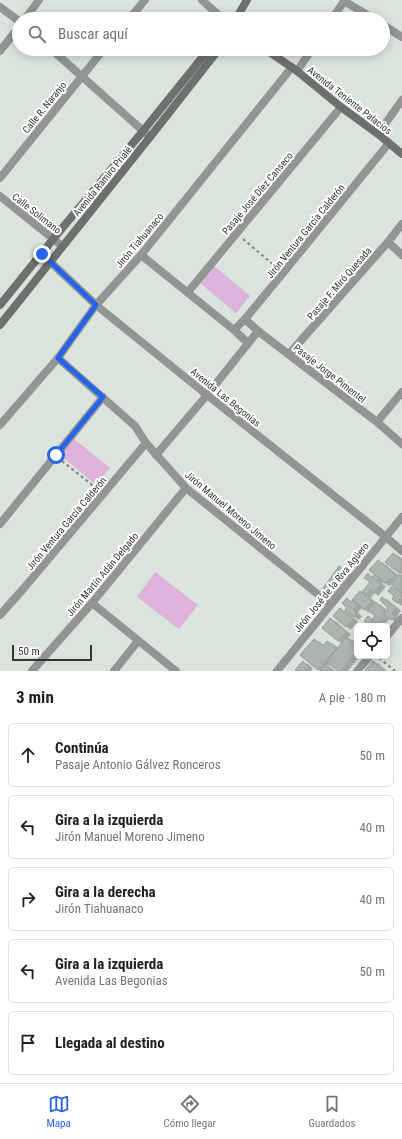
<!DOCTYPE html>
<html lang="es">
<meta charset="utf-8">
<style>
:root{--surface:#fff;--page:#f6f6f6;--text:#202124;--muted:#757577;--line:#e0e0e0;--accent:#2563eb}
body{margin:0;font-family:"Roboto Condensed",sans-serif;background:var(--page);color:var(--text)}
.controls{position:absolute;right:12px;bottom:12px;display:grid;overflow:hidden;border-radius:6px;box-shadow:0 2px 10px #0003}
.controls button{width:36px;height:36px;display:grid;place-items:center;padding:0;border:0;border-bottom:1px solid var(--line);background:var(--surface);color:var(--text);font:20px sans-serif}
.scale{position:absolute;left:12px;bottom:10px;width:80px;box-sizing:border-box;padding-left:4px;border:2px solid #323633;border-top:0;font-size:11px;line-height:14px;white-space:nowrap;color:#323633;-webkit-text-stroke:3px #fff;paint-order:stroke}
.stop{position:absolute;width:12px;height:12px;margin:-9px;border:3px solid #2563eb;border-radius:50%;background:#fff}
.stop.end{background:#2563eb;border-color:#fff;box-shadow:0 1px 4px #0008}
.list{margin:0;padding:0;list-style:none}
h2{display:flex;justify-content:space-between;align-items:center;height:52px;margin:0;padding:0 16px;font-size:17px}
h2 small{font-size:13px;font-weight:400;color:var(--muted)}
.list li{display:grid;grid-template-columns:26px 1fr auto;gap:12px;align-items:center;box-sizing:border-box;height:64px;margin:0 8px 8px;padding:0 8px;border:1px solid var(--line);border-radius:6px}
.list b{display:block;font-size:15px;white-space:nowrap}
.list p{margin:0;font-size:13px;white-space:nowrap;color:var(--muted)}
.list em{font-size:13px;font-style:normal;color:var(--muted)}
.icon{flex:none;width:22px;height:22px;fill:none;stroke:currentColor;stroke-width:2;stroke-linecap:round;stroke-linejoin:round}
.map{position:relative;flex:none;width:402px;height:671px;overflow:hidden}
.search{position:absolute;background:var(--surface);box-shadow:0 2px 10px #0003;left:12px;right:12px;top:12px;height:44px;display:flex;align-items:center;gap:10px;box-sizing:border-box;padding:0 14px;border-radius:22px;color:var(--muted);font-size:15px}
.sheet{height:412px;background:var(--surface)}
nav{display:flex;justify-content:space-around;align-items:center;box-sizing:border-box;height:56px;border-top:1px solid var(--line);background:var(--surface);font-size:11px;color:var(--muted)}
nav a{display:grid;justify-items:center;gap:2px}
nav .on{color:var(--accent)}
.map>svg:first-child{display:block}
.green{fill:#deb3d9}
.building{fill:#abb4ae;stroke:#939c95;filter:url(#shadow)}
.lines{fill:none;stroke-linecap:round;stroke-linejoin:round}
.path{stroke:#7e8580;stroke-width:2;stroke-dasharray:3 3;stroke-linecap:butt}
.street{stroke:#929593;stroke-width:8}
.secondary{stroke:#6c716d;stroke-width:8}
.route{stroke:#2563eb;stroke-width:5}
.labels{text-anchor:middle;stroke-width:4;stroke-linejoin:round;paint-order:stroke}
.street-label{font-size:10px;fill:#323633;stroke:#fff}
</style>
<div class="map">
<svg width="402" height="671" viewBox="0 0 402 671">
<defs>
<filter id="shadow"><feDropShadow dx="4.5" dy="2.5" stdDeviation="0" flood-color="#0004"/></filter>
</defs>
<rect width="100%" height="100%" fill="#dae4dd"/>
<g class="green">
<path d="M214,266L250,296L236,313L200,283Z"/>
<path d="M73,438L110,468L96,485L60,455Z"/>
<path d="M155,572L198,605L179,629L137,597Z"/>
</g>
<g class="building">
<path d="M393,553L402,560V569L399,573L385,562Z"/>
<path d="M378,560L396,575L392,580L390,579L387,582L384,583L369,570Z"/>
<path d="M339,566L348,573L330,597L321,591Z"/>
<path d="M368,573L372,578L375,575L379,578L377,581L381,584L374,593L370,590L366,595L362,592L370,582L364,578Z"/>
<path d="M399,574L402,576V593L392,584Z"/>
<path d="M392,586L402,594V596L397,603L392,599L394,596L388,591Z"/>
<path d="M360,591L372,601L364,610L352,600Z"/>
<path d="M382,597L396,608L392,614L395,616L392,620L384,614L388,608L380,600Z"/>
<path d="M347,598L351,602L353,601L358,604L353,610L357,614L354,617L345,610L347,608L342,603Z"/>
<path d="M375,602L385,610L382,614L385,616L379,623L373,618L375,616L368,610Z"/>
<path d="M340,608L353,619L346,627L333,616Z"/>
<path d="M368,616L373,620L368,625L364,621Z"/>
<path d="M330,618L346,632L338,641L322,628Z"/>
<path d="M346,637L353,642L355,639L357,641V651L341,671H338L327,662Z"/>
<path d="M314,639L323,646L327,641L337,648L318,670L300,655Z"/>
<path d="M303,661L308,666L305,670L306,671H297L295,670Z"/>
<path d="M373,661L385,671H366L365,670Z"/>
<path d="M325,664L333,671H320Z"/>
</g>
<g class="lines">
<g class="path">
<path d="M243,239L276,267"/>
<path d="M62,461L96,488"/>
<path d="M379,658L395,671"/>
</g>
<g class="street">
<path d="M202,0L223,19"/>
<path d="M344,1L374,19"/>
<path d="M0,7L19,21"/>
<path d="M25,19L39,0"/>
<path d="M129,19L145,0"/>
<path d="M332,19L345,0"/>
<path d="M383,25L402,37"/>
<path d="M51,49L150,137"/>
<path d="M0,51L19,27"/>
<path d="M297,71L312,49"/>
<path d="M378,134L402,100"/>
<path d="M0,178L104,49"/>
<path d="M0,196L62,246"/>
<path d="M388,242L402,255"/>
<path d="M42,254L96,305L207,395L386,537L402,551"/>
<path d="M141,255L234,330L248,343"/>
<path d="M188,292L341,107"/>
<path d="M245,319L258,331L377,422L402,444"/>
<path d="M234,330L245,319L283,273L389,143"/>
<path d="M289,354L388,242L402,224"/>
<path d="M58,358L135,426L146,443L186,488L330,604"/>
<path d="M377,422L402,392"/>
<path d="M0,425L58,358L96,305L141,255L292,67"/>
<path d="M156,455L207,395L258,331"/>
<path d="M0,524L103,397"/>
<path d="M92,603L176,671"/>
<path d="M0,615L24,588L146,443"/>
<path d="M387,636L402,618"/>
<path d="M32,671L92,603L186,488"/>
<path d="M114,671L138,641"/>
<path d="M277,671L402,517"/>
<path d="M357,671L370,656"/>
</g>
<g class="secondary">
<path d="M234,19L237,17L247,0"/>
<path d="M265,49L297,71L341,107L378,134L402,154"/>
<path d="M0,305L54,238L143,131L209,49"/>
<path d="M0,325L150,137L219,49"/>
</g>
</g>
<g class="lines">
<path class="route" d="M42,254L96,305L58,358L103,397L56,455"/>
</g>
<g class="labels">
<g class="street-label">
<text transform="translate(350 100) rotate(38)" y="4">Avenida Teniente Palacios</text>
<text transform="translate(44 107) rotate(-51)" y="4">Calle R. Naranjo</text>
<text transform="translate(102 181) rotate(-51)" y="4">Avenida Ramiro Prialé</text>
<text transform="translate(257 193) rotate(-50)" y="4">Pasaje José Díez Canseco</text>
<text transform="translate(37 213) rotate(38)" y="4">Calle Solimano</text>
<text transform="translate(305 231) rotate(-51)" y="4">Jirón Ventura García Calderón</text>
<text transform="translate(139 240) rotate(-50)" y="4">Jirón Tiahuanaco</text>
<text transform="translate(339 283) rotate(-49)" y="4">Pasaje F. Miró Quesada</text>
<text transform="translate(330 373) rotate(38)" y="4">Pasaje Jorge Pimentel</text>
<text transform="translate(226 397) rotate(39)" y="4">Avenida Las Begonias</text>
<text transform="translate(231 510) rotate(40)" y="4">Jirón Manuel Moreno Jimeno</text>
<text transform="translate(66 523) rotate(-50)" y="4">Jirón Ventura García Calderón</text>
<text transform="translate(102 574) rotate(-50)" y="4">Jirón Martín Adán Delgado</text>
<text transform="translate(331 587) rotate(-51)" y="4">Jirón José de la Riva Agüero</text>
</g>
</g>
</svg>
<div class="controls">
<button><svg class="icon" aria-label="locate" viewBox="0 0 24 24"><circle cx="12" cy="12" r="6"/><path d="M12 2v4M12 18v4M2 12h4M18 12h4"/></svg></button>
</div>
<div class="scale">50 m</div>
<div class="stop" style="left:56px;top:455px"></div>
<div class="stop end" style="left:42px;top:254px"></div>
<div class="search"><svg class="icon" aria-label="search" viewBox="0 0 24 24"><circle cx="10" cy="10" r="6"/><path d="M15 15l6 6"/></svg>Buscar aquí</div>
</div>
<section class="sheet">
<h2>3 min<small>A pie · 180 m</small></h2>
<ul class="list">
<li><svg class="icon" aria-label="ahead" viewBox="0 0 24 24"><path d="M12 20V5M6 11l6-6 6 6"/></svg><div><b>Continúa</b><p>Pasaje Antonio Gálvez Ronceros</p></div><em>50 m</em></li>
<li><svg class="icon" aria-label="left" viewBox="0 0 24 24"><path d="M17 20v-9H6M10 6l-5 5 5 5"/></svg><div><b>Gira a la izquierda</b><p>Jirón Manuel Moreno Jimeno</p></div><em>40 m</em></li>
<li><svg class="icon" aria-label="right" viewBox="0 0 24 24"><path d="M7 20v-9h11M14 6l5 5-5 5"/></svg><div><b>Gira a la derecha</b><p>Jirón Tiahuanaco</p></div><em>40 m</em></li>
<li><svg class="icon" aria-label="left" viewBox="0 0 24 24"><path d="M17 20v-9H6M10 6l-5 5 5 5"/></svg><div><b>Gira a la izquierda</b><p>Avenida Las Begonias</p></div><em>50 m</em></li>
<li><svg class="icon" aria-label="arrive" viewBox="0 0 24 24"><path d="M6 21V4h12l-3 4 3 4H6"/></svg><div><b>Llegada al destino</b></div></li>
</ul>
</section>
<nav>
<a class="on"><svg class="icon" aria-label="map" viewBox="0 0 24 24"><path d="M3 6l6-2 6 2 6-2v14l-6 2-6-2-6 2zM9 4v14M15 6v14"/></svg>Mapa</a>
<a><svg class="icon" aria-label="directions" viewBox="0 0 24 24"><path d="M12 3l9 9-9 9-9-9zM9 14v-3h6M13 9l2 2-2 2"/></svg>Cómo llegar</a>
<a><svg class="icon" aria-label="saved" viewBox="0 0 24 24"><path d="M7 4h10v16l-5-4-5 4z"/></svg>Guardados</a>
</nav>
